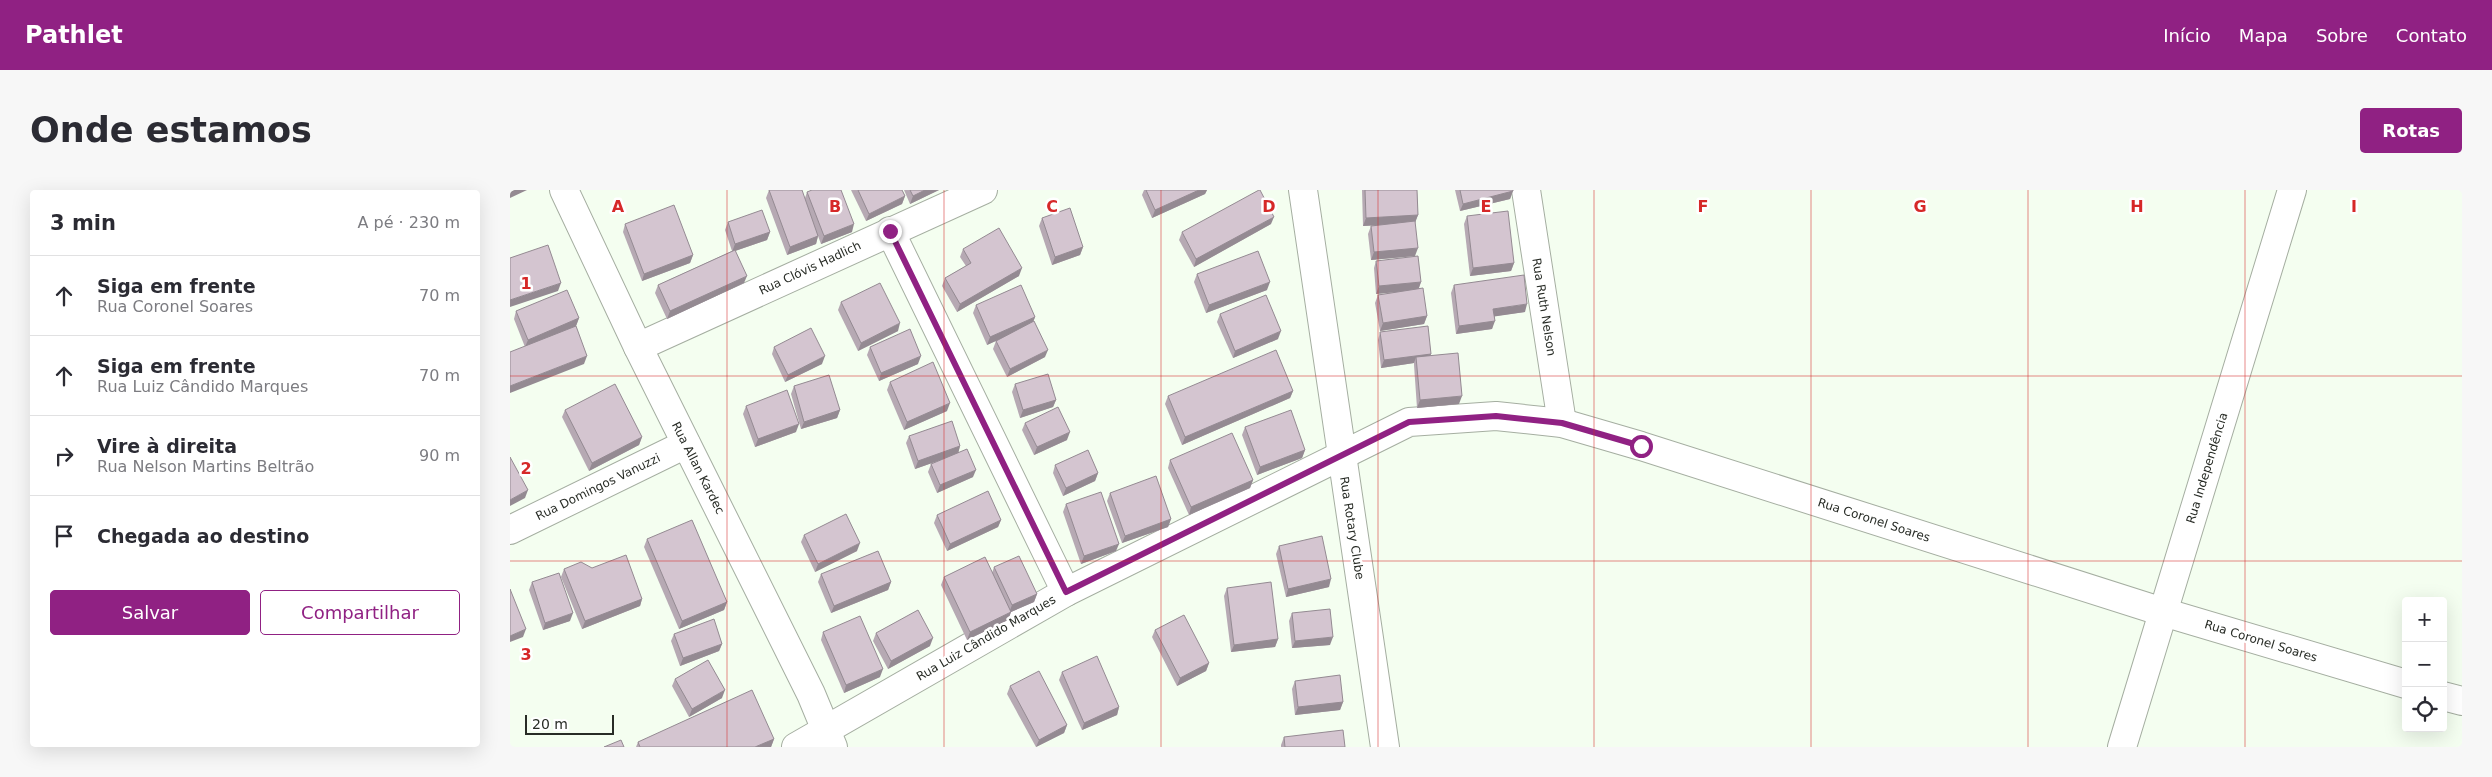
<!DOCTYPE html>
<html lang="pt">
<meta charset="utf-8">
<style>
:root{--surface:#fff;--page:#f7f7f7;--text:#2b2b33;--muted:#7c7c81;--line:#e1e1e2;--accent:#902183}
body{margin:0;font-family:"DejaVu Sans",sans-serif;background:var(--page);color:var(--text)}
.controls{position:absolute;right:15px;bottom:15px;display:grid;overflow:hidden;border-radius:5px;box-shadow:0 5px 20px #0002}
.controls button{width:45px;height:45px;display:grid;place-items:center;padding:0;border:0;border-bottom:1px solid var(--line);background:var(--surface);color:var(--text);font:25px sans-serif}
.scale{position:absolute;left:15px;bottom:12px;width:89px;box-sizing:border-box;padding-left:5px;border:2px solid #282c26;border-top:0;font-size:14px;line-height:18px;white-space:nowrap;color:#282c26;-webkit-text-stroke:4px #fff;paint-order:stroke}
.stop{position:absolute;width:15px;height:15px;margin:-11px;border:4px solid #902183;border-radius:50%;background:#fff}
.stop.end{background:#902183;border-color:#fff;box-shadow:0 1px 5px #0008}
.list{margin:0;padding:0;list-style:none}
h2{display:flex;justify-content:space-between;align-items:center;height:65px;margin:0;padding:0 20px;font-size:21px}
h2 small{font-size:16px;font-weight:400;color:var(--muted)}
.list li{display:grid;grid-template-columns:32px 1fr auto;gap:15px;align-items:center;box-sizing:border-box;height:80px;padding:0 20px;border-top:1px solid var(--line)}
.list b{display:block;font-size:19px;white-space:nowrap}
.list p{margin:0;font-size:16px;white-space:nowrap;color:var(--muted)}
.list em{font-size:16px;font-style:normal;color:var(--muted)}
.actions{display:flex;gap:10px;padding:15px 20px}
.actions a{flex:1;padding:11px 0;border:1px solid var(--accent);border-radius:5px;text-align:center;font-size:18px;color:var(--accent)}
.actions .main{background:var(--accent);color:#fff}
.icon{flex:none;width:28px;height:28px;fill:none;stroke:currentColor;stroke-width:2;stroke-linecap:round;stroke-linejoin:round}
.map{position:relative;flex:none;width:1952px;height:557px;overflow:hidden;border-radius:5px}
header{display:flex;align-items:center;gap:30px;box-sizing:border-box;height:70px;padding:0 25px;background:var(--accent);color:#fff}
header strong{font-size:24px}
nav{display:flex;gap:28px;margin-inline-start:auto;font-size:18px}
.intro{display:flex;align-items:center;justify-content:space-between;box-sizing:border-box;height:120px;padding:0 30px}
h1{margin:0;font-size:35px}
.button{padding:12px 22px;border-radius:5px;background:var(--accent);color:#fff;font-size:18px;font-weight:700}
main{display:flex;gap:30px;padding:0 30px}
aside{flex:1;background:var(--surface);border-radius:5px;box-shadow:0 5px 20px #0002}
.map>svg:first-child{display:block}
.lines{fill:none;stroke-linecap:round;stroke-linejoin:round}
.minor-casing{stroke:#a5aea1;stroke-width:30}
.minor{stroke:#fff;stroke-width:28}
.wall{fill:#b6a9b3}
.shaded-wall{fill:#948a92}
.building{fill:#d4c5d0;stroke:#948a92}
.route{stroke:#902183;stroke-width:6}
.grid{fill:none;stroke:#d62828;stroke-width:1;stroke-opacity:0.55}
.labels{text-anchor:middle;stroke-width:5;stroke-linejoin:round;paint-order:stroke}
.street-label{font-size:12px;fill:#282c26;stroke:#fff}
.grid-label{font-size:16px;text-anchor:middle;font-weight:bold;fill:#d62828;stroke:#fff;stroke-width:5;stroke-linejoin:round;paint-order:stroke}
</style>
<header>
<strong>Pathlet</strong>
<nav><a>Início</a><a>Mapa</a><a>Sobre</a><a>Contato</a></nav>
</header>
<div class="intro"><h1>Onde estamos</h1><a class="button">Rotas</a></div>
<main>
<aside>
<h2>3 min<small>A pé · 230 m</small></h2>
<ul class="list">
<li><svg class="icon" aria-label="ahead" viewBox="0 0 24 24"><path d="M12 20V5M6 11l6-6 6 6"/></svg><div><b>Siga em frente</b><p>Rua Coronel Soares</p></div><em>70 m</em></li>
<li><svg class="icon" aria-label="ahead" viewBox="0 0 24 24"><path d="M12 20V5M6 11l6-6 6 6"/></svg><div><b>Siga em frente</b><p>Rua Luiz Cândido Marques</p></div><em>70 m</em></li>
<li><svg class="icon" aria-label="right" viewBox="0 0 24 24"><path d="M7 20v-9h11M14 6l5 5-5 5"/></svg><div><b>Vire à direita</b><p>Rua Nelson Martins Beltrão</p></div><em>90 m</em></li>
<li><svg class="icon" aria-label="arrive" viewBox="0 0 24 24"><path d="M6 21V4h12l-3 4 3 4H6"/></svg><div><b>Chegada ao destino</b></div></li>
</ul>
<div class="actions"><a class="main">Salvar</a><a>Compartilhar</a></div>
</aside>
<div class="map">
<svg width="1952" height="557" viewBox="0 0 1952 557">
<rect width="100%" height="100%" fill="#f4fef0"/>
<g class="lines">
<g class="minor-casing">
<g id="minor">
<path d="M54,0L128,157L301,504L323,557"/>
<path d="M793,0L875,557"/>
<path d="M1016,0L1052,233"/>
<path d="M380,41L556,402"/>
<path d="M128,157L473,0"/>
<path d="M0,340L176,254"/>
<path d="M1933,506L1952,511"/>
<path d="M286,557L556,402L899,232L986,226L1052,233L1131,256L1653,422L1896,494"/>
<path d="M1612,557L1782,0"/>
</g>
</g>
<use href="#minor" class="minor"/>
</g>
<g class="wall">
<path d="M259,0L295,8L297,2L342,42L311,54L308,46L306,54L277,65L256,8Z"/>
<path d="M341,0H392L395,6L392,14L356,31Z"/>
<path d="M394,0H429L400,14Z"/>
<path d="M634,0H697L695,4L642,28L632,5Z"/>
<path d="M852,0H907L908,25L905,32V66L861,70L858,44L861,36L871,35L853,36Z"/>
<path d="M945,0H1003L1000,9L950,21Z"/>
<path d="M957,26L1004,73L1001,81L960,86L954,34Z"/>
<path d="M532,28L573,57L570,65L542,75L529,36Z"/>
<path d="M218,32L260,42L257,50L225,61L234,93L157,129L145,103L148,95L222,61L215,40Z"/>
<path d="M115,34L183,65L180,73L132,91L113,42Z"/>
<path d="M761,34L684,77L669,50L672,42Z"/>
<path d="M453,59L509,86L447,122L432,96L435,88L456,76L450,67Z"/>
<path d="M866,71L911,92L909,98L917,126L914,134L870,141L865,113L868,105L885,102L866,104L864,78Z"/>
<path d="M687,84L757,100L696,123L684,92Z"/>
<path d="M944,95L1015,122L985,126L982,139L946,144L941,103Z"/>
<path d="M331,112L388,141L348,161L328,120Z"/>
<path d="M466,115L525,127L523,132L535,167L497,187L483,159L486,151L491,148L477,155L463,123Z"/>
<path d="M6,121L69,128L66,136L74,174L15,157L4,129Z"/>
<path d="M710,124L768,149L723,168L707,132Z"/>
<path d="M870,142L921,164L920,166L949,214L907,218L904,175V173L871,178L868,150Z"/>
<path d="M264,157L312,174L275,192L262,164Z"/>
<path d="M360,157L408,174L369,191L357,165Z"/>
<path d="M380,192L437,221L394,240L377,200Z"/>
<path d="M505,194L546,210L543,217L510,228L502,202Z"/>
<path d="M284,196L330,220L327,228L291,239L281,204Z"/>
<path d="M783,201L780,208L672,255L655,214L658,206Z"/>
<path d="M236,216L286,242L245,257L233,224Z"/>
<path d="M55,220L132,247L129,255L79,281L52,227Z"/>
<path d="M515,233L557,250L524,265L512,240Z"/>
<path d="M735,237L795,260L792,268L747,285L732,245Z"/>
<path d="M399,246L450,256L448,263L463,287L427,303L418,282L421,274L433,269L405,279L396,253Z"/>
<path d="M660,270L743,290L740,298L679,325L658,278Z"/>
<path d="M545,275L588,283L585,291L553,306L543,283Z"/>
<path d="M600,303L661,329L658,337L612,353L597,311Z"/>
<path d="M556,314L606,361L571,374L553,322Z"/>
<path d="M427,325L491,330L488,337L437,361L424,333Z"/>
<path d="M294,345L347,361L305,382L291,352Z"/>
<path d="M137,349L217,412L214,420L169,439L134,357Z"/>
<path d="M769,356L819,397L776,407L766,364Z"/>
<path d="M484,377L527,404L524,412L501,422L498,430L457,450L431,395L434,387L482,383Z"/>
<path d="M82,378L132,409L130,416L72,439L51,387L54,379Z"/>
<path d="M311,384L381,392L378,400L321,423L308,392Z"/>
<path d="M22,392L60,431L33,440L19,400Z"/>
<path d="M717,398L768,449L765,457L721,462L714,406Z"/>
<path d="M782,423L820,455L782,458L779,431Z"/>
<path d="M645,440L699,473L696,481L667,496L642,447Z"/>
<path d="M313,442L370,487L334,503L311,450Z"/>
<path d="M366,443L420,456L378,479L363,451Z"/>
<path d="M164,444L212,454L209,461L170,476L161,451Z"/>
<path d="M552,482L609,517L607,525L572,540L549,490Z"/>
<path d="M165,489L212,508L179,527L162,496Z"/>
<path d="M785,491L833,512L830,520L785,525L782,499Z"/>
<path d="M500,496L557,535L554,543L526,557L497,504Z"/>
<path d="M774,547L835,557H771V555Z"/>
<path d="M264,549L261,557H126L128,552Z"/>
</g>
<g class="shaded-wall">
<path d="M4,0H17L0,8V2Z"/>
<path d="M415,0H429L400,14L403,6Z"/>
<path d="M689,0H697L695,4L642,28L645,20Z"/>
<path d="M1003,1L1000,9L950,21L953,14Z"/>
<path d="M395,6L392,14L356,31L359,24Z"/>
<path d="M908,25L905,33L853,36L856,28Z"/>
<path d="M764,27L761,34L684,77L686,69Z"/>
<path d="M344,34L342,42L311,54L314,46Z"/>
<path d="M260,42L257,50L222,62L225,54Z"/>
<path d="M308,46L306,54L277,65L280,57Z"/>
<path d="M573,57L570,65L542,75L545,67Z"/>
<path d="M908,58L905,66L861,70L864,62Z"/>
<path d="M183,65L180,73L132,91L134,84Z"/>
<path d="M1004,73L1001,81L960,86L963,78Z"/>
<path d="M512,78L509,86L447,122L450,114Z"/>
<path d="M237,86L234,93L157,129L160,121Z"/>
<path d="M760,92L757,100L696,123L699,115Z"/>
<path d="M911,92L908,100L866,104L869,96Z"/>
<path d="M51,93L48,101L0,117V110Z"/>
<path d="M1017,114L1015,122L981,127L983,119Z"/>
<path d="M917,126L914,134L870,141L873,133Z"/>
<path d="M525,127L522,135L477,155L480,147Z"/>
<path d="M69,128L66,136L15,157L18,150Z"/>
<path d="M985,131L982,139L946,144L949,136Z"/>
<path d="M390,133L388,141L348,161L351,153Z"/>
<path d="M771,141L768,149L723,168L725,161Z"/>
<path d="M538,160L535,167L497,187L500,179Z"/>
<path d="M921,164L918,171L906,167L904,173L871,178L874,170Z"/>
<path d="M77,166L74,174L0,203V196Z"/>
<path d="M315,166L312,174L275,192L278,185Z"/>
<path d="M411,166L408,174L369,191L371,183Z"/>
<path d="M783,201L780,208L672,255L675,247Z"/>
<path d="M952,206L949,214L907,218L910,210Z"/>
<path d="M546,210L543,217L510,228L513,220Z"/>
<path d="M440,213L437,221L394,240L397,232Z"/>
<path d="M330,220L327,228L291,239L294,232Z"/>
<path d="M289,234L286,242L245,257L248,249Z"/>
<path d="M560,242L557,250L524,265L527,257Z"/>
<path d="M132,247L129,255L79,281L82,273Z"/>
<path d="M450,256L448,264L405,279L408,271Z"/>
<path d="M795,260L792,268L747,285L750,277Z"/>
<path d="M466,280L463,287L427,303L430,295Z"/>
<path d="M588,283L585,291L553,306L556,298Z"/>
<path d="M743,290L740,298L679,325L681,317Z"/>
<path d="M18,300L15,308L0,316V310Z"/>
<path d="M661,329L658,337L612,353L615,346Z"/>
<path d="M491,330L488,337L437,361L440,354Z"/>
<path d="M350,353L347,361L305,382L308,374Z"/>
<path d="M609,354L606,361L571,374L574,366Z"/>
<path d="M821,389L819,397L776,407L778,399Z"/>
<path d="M381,392L378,400L321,423L324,416Z"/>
<path d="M527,404L524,412L501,422L498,430L457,450L460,442L499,423L502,415Z"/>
<path d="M132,409L130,416L72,439L75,431Z"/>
<path d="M217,412L214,420L169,439L172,431Z"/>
<path d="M63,423L60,431L33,440L35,433Z"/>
<path d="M16,439L13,447L0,452V446Z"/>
<path d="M823,447L820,455L782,458L785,451Z"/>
<path d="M423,448L420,456L378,479L381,471Z"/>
<path d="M768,449L765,457L721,462L724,455Z"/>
<path d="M212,454L209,461L170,476L173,468Z"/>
<path d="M699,473L696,481L667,496L670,488Z"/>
<path d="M373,479L370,487L334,503L336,495Z"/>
<path d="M215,500L212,508L179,527L182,519Z"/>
<path d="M833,512L830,520L785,525L788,517Z"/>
<path d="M609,517L607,525L572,540L574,533Z"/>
<path d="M557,535L554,543L526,557L529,550Z"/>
<path d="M264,549L261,557H245Z"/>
</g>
<g class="building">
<path d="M259,0H292L308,46L280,57Z"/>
<path d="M302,0H331L344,34L314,46L297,2Z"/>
<path d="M348,0H392L395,6L359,24Z"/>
<path d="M400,0H415L403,6Z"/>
<path d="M636,0H689L645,20Z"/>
<path d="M749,0H750L764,27L686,69L672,42Z"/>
<path d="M855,0H907L908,25L856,28Z"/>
<path d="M950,0H1003V1L953,14Z"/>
<path d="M164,15L183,65L134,84L115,34Z"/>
<path d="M560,18L573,57L545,67L532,28Z"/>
<path d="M252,20L260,42L225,54L218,32Z"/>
<path d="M998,21L1004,73L963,78L957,26Z"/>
<path d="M905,31L908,58L864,62L861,36Z"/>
<path d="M489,38L512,78L450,114L435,88L461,73L453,59Z"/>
<path d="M38,55L51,93L0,110V68Z"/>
<path d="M225,60L237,86L160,121L148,95Z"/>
<path d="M748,61L760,92L699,115L687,84Z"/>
<path d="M908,66L911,92L869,96L866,71Z"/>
<path d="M1014,85L1017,114L983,119L985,131L949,136L944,95Z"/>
<path d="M370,93L390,133L351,153L331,112Z"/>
<path d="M511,95L525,127L480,147L466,115Z"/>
<path d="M913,98L917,126L873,133L868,105Z"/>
<path d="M57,100L69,128L18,150L6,121Z"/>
<path d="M756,105L771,141L725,161L710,124Z"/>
<path d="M524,131L538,160L500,179L486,151Z"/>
<path d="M66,136L77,166L0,196V162Z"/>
<path d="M918,136L921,164L874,170L870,142Z"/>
<path d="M301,138L315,166L278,185L264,157Z"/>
<path d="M400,139L411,166L371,183L360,157Z"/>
<path d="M766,160L783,201L675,247L658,206Z"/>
<path d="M948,163L952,206L910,210L906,167Z"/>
<path d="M423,172L440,213L397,232L380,192Z"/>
<path d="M538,184L546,210L513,220L505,194Z"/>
<path d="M319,185L330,220L294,232L284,196Z"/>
<path d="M105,194L132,247L82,273L55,220Z"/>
<path d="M277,200L289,234L248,249L236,216Z"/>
<path d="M548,217L560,242L527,257L515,233Z"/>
<path d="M781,220L795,260L750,277L735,237Z"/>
<path d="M442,231L450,256L408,271L399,246Z"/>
<path d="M722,243L743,290L681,317L660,270Z"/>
<path d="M457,259L466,280L430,295L421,274Z"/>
<path d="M578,260L588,283L556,298L545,275Z"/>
<path d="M0,267L18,300L0,310Z"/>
<path d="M646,286L661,329L615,346L600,303Z"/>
<path d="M478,301L491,330L440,354L427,325Z"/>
<path d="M591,302L609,354L574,366L556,314Z"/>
<path d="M336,324L350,353L308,374L294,345Z"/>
<path d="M182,330L217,412L172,431L137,349Z"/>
<path d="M812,346L821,389L778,399L769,356Z"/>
<path d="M368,361L381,392L324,416L311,384Z"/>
<path d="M116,365L132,409L75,431L54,379L71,372L82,378Z"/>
<path d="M509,366L527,404L502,415L484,377Z"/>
<path d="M475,367L501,422L460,442L434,387Z"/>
<path d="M49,383L63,423L35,433L22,392Z"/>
<path d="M761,392L768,449L724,455L717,398Z"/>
<path d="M0,399L16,439L0,446Z"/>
<path d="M820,419L823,447L785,451L782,423Z"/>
<path d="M408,420L423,448L381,471L366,443Z"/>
<path d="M674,425L699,473L670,488L645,440Z"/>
<path d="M350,426L373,479L336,495L313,442Z"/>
<path d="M204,429L212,454L173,468L164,444Z"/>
<path d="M587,466L609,517L574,533L552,482Z"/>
<path d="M198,470L215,500L182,519L165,489Z"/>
<path d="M529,481L557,535L529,550L500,496Z"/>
<path d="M830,485L833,512L788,517L785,491Z"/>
<path d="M242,500L264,549L245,557H130L128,552Z"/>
<path d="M833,540L835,557H775L774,547Z"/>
<path d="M111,550L114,557H94Z"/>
</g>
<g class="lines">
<path class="route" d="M380,41L556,402L899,232L986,226L1052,233L1131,256"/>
</g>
<path class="grid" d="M217,0V557M434,0V557M651,0V557M868,0V557M1084,0V557M1301,0V557M1518,0V557M1735,0V557M0,186H1952M0,371H1952"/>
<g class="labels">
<g class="street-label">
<text transform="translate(300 78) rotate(-25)" y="4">Rua Clóvis Hadlich</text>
<text transform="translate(1034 117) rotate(81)" y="4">Rua Ruth Nelson</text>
<text transform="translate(188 278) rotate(63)" y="4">Rua Allan Kardec</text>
<text transform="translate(1697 278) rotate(-73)" y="4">Rua Independência</text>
<text transform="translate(88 297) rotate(-26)" y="4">Rua Domingos Vanuzzi</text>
<text transform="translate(1364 330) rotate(18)" y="4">Rua Coronel Soares</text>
<text transform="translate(842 338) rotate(81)" y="4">Rua Rotary Clube</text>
<text transform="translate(476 448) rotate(-30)" y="4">Rua Luiz Cândido Marques</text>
<text transform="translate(1751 451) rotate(17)" y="4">Rua Coronel Soares</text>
</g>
</g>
<g class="grid-label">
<text x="108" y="22">A</text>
<text x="325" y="22">B</text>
<text x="542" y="22">C</text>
<text x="759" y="22">D</text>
<text x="976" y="22">E</text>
<text x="1193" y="22">F</text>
<text x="1410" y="22">G</text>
<text x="1627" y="22">H</text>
<text x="1844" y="22">I</text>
<text x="16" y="99">1</text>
<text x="16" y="284">2</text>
<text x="16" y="470">3</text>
</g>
</svg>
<div class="controls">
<button>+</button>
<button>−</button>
<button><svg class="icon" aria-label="locate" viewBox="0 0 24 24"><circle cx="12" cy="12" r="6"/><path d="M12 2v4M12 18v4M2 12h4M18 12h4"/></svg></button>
</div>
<div class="scale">20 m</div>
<div class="stop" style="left:1131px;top:256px"></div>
<div class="stop end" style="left:380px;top:41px"></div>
</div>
</main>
